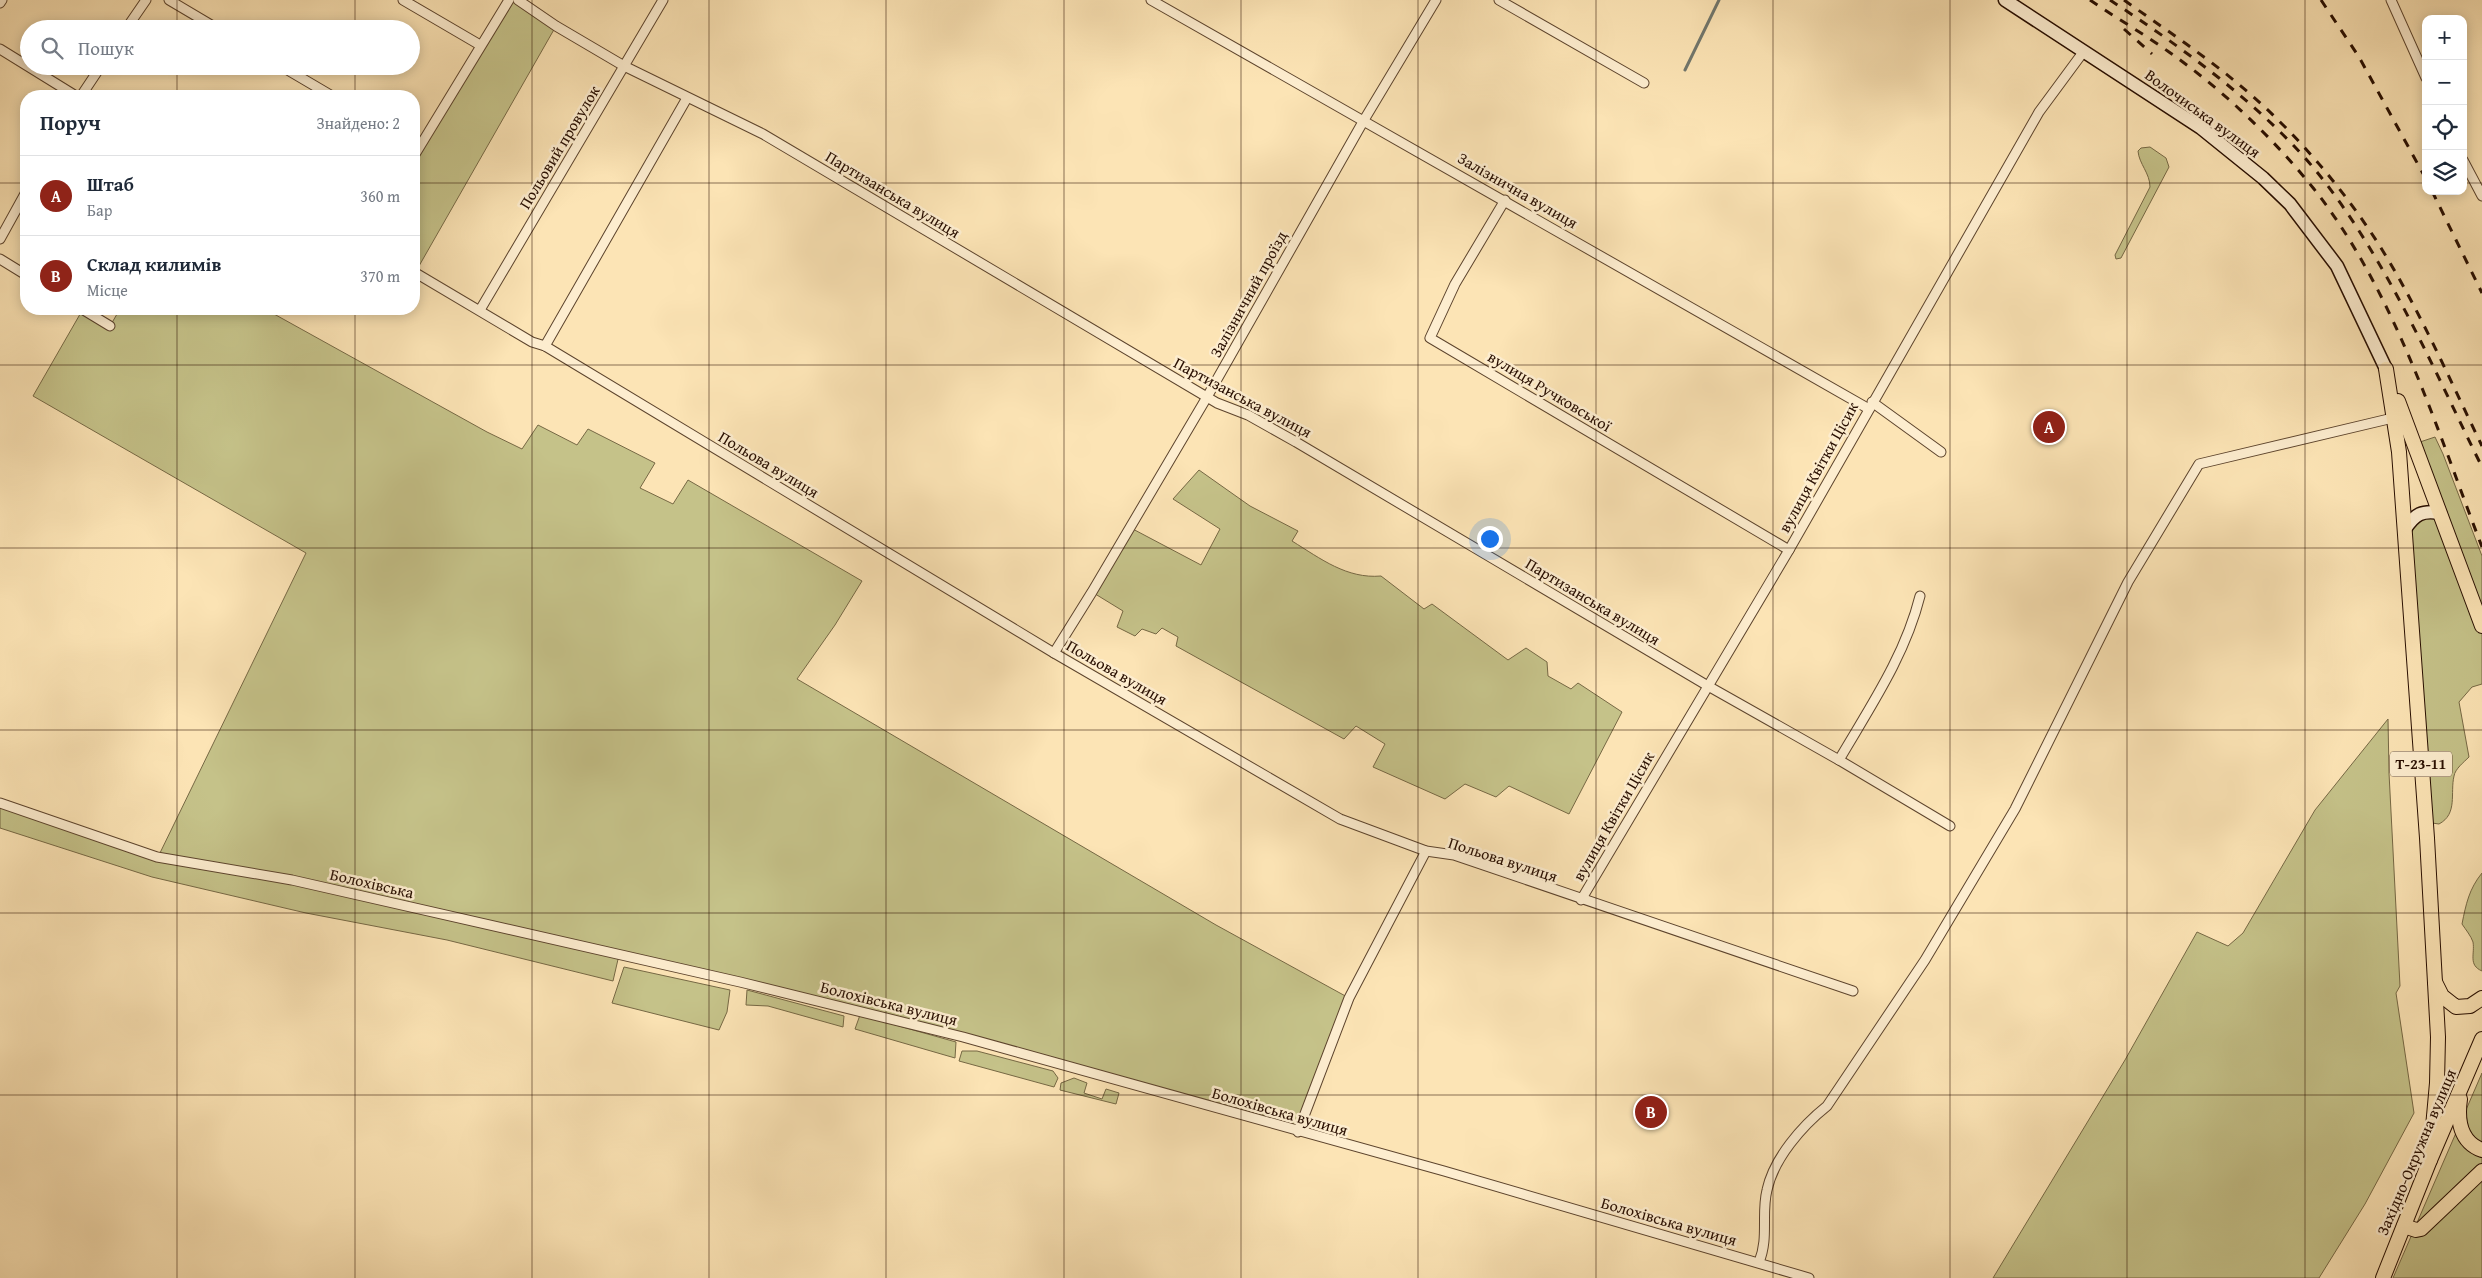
<!DOCTYPE html>
<html lang="uk">
<meta charset="utf-8">
<style>
:root{--surface:#fff;--page:#f6f6f7;--text:#1f2937;--muted:#747a83;--line:#e0e1e3;--accent:#8f2418}
body{margin:0;font-family:"Gentium Book Plus",serif;background:var(--page);color:var(--text)}
.controls{position:absolute;right:15px;top:15px;display:grid;overflow:hidden;border-radius:10px;box-shadow:0 2px 12px #0003}
.controls button{width:45px;height:45px;display:grid;place-items:center;padding:0;border:0;border-bottom:1px solid var(--line);background:var(--surface);color:var(--text);font:25px sans-serif}
.you{position:absolute;left:1489px;top:538px;width:18px;height:18px;margin:-12px;border:4px solid #fff;border-radius:50%;background:#1a73e8;box-shadow:0 0 0 8px #1a73e833}
.badge{display:grid;place-items:center;width:32px;height:32px;border-radius:50%;background:var(--accent);color:#fff;font-size:16px;font-weight:700}
.pin{position:absolute;translate:-50% -50%;border:2px solid #fff;box-shadow:0 1px 5px #0006}
.list{margin:0;padding:0;list-style:none}
h2{display:flex;justify-content:space-between;align-items:center;height:65px;margin:0;padding:0 20px;font-size:21px}
h2 small{font-size:16px;font-weight:400;color:var(--muted)}
.list li{display:grid;grid-template-columns:32px 1fr auto;gap:15px;align-items:center;box-sizing:border-box;height:80px;padding:0 20px;border-top:1px solid var(--line)}
.list b{display:block;font-size:19px;white-space:nowrap}
.list p{margin:0;font-size:16px;white-space:nowrap;color:var(--muted)}
.list em{font-size:16px;font-style:normal;color:var(--muted)}
.icon{flex:none;width:28px;height:28px;fill:none;stroke:currentColor;stroke-width:2;stroke-linecap:round;stroke-linejoin:round}
.map{position:relative;flex:none;width:2482px;height:1278px;overflow:hidden}
.search{position:absolute;background:var(--surface);box-shadow:0 2px 12px #0003;left:20px;top:20px;width:400px;height:55px;display:flex;align-items:center;gap:12px;box-sizing:border-box;padding:0 18px;border-radius:28px;color:var(--muted);font-size:19px}
.panel{position:absolute;background:var(--surface);box-shadow:0 2px 12px #0003;left:20px;top:90px;width:400px;height:225px;border-radius:20px}
.map>svg:first-child{display:block}
.green{fill:#c5c289;stroke:#766844}
.lines{fill:none;stroke-linecap:round;stroke-linejoin:round}
.stream{stroke:#71776d;stroke-width:3}
.minor-casing{stroke:#5d442d;stroke-width:11}
.secondary-casing{stroke:#280e00;stroke-width:15}
.primary-casing{stroke:#280e00;stroke-width:16}
.minor{stroke:#fdedcf;stroke-width:9}
.secondary{stroke:#fdedcf;stroke-width:12}
.primary{stroke:#fce4b5;stroke-width:14}
.rail{stroke:#280e00;stroke-width:3;stroke-dasharray:9 9;stroke-linecap:butt}
.grid{fill:none;stroke:#280e00;stroke-width:1;stroke-opacity:0.55}
.labels{text-anchor:middle;stroke-width:5;stroke-linejoin:round;paint-order:stroke}
.shield{fill:#fdedcf;stroke:#68513e;stroke-width:1}
.shield-label{font-size:15px;font-weight:bold;fill:#280e00}
.street-label{font-size:16px;fill:#280e00;stroke:#fdedcf}
</style>
<div class="map">
<svg width="2482" height="1278" viewBox="0 0 2482 1278">
<rect width="100%" height="100%" fill="#fce4b5"/>
<filter id="stains"><feTurbulence type="fractalNoise" baseFrequency=".004" numOctaves="4"/><feColorMatrix values="0 0 0 0 .2 0 0 0 0 .09 0 0 0 0 .02 0 0 0 .5 -.17"/></filter>
<radialGradient id="worn" r=".72"><stop offset=".6" stop-color="#630" stop-opacity="0"/><stop offset="1" stop-color="#630" stop-opacity=".3"/></radialGradient>
<g class="green">
<path d="M509,0H518L556,26L415,273L414,156Z"/>
<path d="M2150,147L2166,158L2169,167L2121,258L2116,259L2115,255L2150,187C2150,173 2139,164 2138,151L2141,148Z"/>
<path d="M83,309L110,326L120,309H265L487,432L522,449L538,425L577,445L588,429L655,463L640,488L673,504L688,480L862,581L835,625L797,679L1216,925L1349,998L1298,1132L1063,1065L619,955L613,981L447,940L306,913L152,877L0,828V803L158,857L306,553L33,396Z"/>
<path d="M2435,437L2443,454L2482,556V684L2472,687L2459,702L2469,757C2464,762 2455,769 2454,776C2450,793 2458,814 2439,824L2432,823L2409,548L2411,527L2418,521L2440,513L2414,444Z"/>
<path d="M1199,470L1250,506L1298,531L1292,541C1321,559 1347,579 1381,576L1424,609L1432,604L1508,660L1526,648L1547,662L1548,676L1571,689L1578,683L1622,712L1569,814L1509,786L1496,797L1465,784L1445,799L1373,767L1385,744L1356,726L1344,739L1176,646L1178,637L1162,628L1156,634L1142,629L1135,636L1117,627L1123,611L1092,592L1129,527L1201,565L1220,529L1173,499Z"/>
<path d="M2388,719L2389,773L2400,986L2396,993L2414,1113L2365,1204L2319,1278H1993L2125,1060L2197,932L2228,946L2243,933L2315,810Z"/>
<path d="M2482,873V971C2468,965 2475,954 2473,942C2471,936 2466,930 2462,924C2466,904 2469,889 2482,873Z"/>
<path d="M624,967L730,990L727,1012L719,1030L612,1003Z"/>
<path d="M747,990L844,1016L843,1027L768,1006L746,1005Z"/>
<path d="M860,1015L956,1042L955,1058L855,1029Z"/>
<path d="M962,1051H977L1053,1071L1058,1078L1054,1087L959,1061Z"/>
<path d="M2482,1073V1278H2393Z"/>
<path d="M1074,1078L1087,1083L1084,1093L1102,1099L1106,1089L1119,1093L1116,1104L1060,1090L1061,1083Z"/>
</g>
<g class="lines">
<path class="stream" d="M1685,70L1719,0"/>
<g class="minor-casing">
<g id="minor">
<path d="M169,0L218,29"/>
<path d="M403,0L480,45"/>
<path d="M518,0L556,26L624,66L763,134L1217,403L1248,415L1296,442L1708,686L1839,760L1950,826"/>
<path d="M1151,0L1869,409"/>
<path d="M1499,0L1644,83"/>
<path d="M2391,0L2426,78"/>
<path d="M0,3L2,0"/>
<path d="M126,29L146,0"/>
<path d="M0,49L76,96"/>
<path d="M281,66L332,96"/>
<path d="M81,96L101,66"/>
<path d="M414,156L509,0"/>
<path d="M2463,160L2482,196"/>
<path d="M1505,200L1455,284L1430,338L1789,550"/>
<path d="M0,239L26,192"/>
<path d="M0,259L26,275"/>
<path d="M414,272L532,342L545,346L1054,653L1340,819L1426,851L1454,855L1853,991"/>
<path d="M82,309L110,326"/>
<path d="M480,310L663,0"/>
<path d="M545,346L687,98"/>
<path d="M1872,402L1941,452"/>
<path d="M1054,653L1092,592L1207,397L1364,120L1436,0"/>
<path d="M1839,760C1870,707 1905,656 1920,596"/>
<path d="M0,803L157,857L292,880L740,982L963,1037L1444,1171L1809,1278"/>
<path d="M1581,900L1789,550L2039,112L2084,51"/>
<path d="M1298,1132L1349,998L1426,851"/>
<path d="M1759,1262C1769,1238 1761,1214 1767,1190C1774,1158 1802,1126 1827,1106L1925,960L2015,809L2128,582L2199,464L2397,417"/>
</g>
</g>
<g class="secondary-casing">
<g id="secondary">
<path d="M2005,0L2201,128L2263,178L2290,204L2337,266L2386,369"/>
<path d="M2405,529C2415,514 2422,510 2440,513"/>
</g>
</g>
<g class="primary-casing">
<g id="primary">
<path d="M2386,369L2399,452L2427,838L2438,1037L2437,1083L2430,1160"/>
<path d="M2398,401L2482,626"/>
<path d="M2435,982L2442,996L2456,1007L2470,1006L2482,998"/>
<path d="M2460,1099C2457,1120 2460,1142 2482,1150"/>
<path d="M2404,1226L2416,1230L2421,1229L2482,1171"/>
<path d="M2383,1278L2430,1160L2482,1039"/>
</g>
</g>
<use href="#minor" class="minor"/>
<use href="#secondary" class="secondary"/>
<use href="#primary" class="primary"/>
<g class="rail">
<path d="M2090,0C2116,18 2144,34 2169,52C2223,90 2273,138 2314,189C2395,292 2436,427 2482,547"/>
<path d="M2110,0C2183,48 2266,108 2321,177C2389,264 2433,368 2482,467"/>
<path d="M2124,0C2176,37 2231,73 2276,118C2311,152 2343,191 2370,231C2413,295 2448,376 2482,446"/>
<path d="M2321,0L2359,57L2426,179"/>
<path d="M2124,29L2152,54"/>
<path d="M2432,191L2482,293"/>
</g>
</g>
<path class="grid" d="M177,0V29M355,0V29M532,0V1278M709,0V1278M886,0V1278M1064,0V1278M1241,0V1278M1418,0V1278M1596,0V1278M1773,0V1278M1950,0V1278M2127,0V1278M2305,0V1278M177,66V96M355,66V96M0,183H26M414,183H2426M2463,183H2482M177,309V1278M355,309V1278M0,365H2482M0,548H2482M0,730H2482M0,913H2482M0,1095H2482"/>
<g class="labels">
<rect class="shield" x="2390" y="751.5" width="62" height="25" rx="4"/>
<g class="shield-label">
<text x="2421" y="769">Т-23-11</text>
</g>
<g class="street-label">
<text transform="translate(2203 113) rotate(36)" y="6">Волочиська вулиця</text>
<text transform="translate(559 147) rotate(-59)" y="6">Польовий провулок</text>
<text transform="translate(1518 190) rotate(30)" y="6">Залізнична вулиця</text>
<text transform="translate(893 194) rotate(31)" y="6">Партизанська вулиця</text>
<text transform="translate(1248 294) rotate(-61)" y="6">Залізничний проїзд</text>
<text transform="translate(1550 391) rotate(31)" y="6">вулиця Ручковської</text>
<text transform="translate(1243 397) rotate(28)" y="6">Партизанська вулиця</text>
<text transform="translate(769 464) rotate(31)" y="6">Польова вулиця</text>
<text transform="translate(1818 467) rotate(-61)" y="6">вулиця Квітки Цісик</text>
<text transform="translate(1593 601) rotate(31)" y="6">Партизанська вулиця</text>
<text transform="translate(1117 672) rotate(30)" y="6">Польова вулиця</text>
<text transform="translate(1613 816) rotate(-60)" y="6">вулиця Квітки Цісик</text>
<text transform="translate(1503 859) rotate(18)" y="6">Польова вулиця</text>
<text transform="translate(372 883) rotate(13)" y="6">Болохівська</text>
<text transform="translate(889 1003) rotate(14)" y="6">Болохівська вулиця</text>
<text transform="translate(1280 1111) rotate(16)" y="6">Болохівська вулиця</text>
<text transform="translate(2416 1152) rotate(-67)" y="6">Західно-Окружна вулиця</text>
<text transform="translate(1669 1221) rotate(16)" y="6">Болохівська вулиця</text>
</g>
</g>
<rect width="100%" height="100%" filter="url(#stains)"/>
<rect width="100%" height="100%" fill="url(#worn)"/>
</svg>
<div class="controls">
<button>+</button>
<button>−</button>
<button><svg class="icon" aria-label="locate" viewBox="0 0 24 24"><circle cx="12" cy="12" r="6"/><path d="M12 2v4M12 18v4M2 12h4M18 12h4"/></svg></button>
<button><svg class="icon" aria-label="layers" viewBox="0 0 24 24"><path d="M12 4l9 5-9 5-9-5zM3 14l9 5 9-5"/></svg></button>
</div>
<div class="you"></div>
<div class="pin badge" style="left:2049px;top:427px">A</div>
<div class="pin badge" style="left:1651px;top:1112px">B</div>
<div class="search"><svg class="icon" aria-label="search" viewBox="0 0 24 24"><circle cx="10" cy="10" r="6"/><path d="M15 15l6 6"/></svg>Пошук</div>
<section class="panel">
<h2>Поруч<small>Знайдено: 2</small></h2>
<ul class="list">
<li><span class="badge">A</span><div><b>Штаб</b><p>Бар</p></div><em>360 m</em></li>
<li><span class="badge">B</span><div><b>Склад килимів</b><p>Місце</p></div><em>370 m</em></li>
</ul>
</section>
</div>
